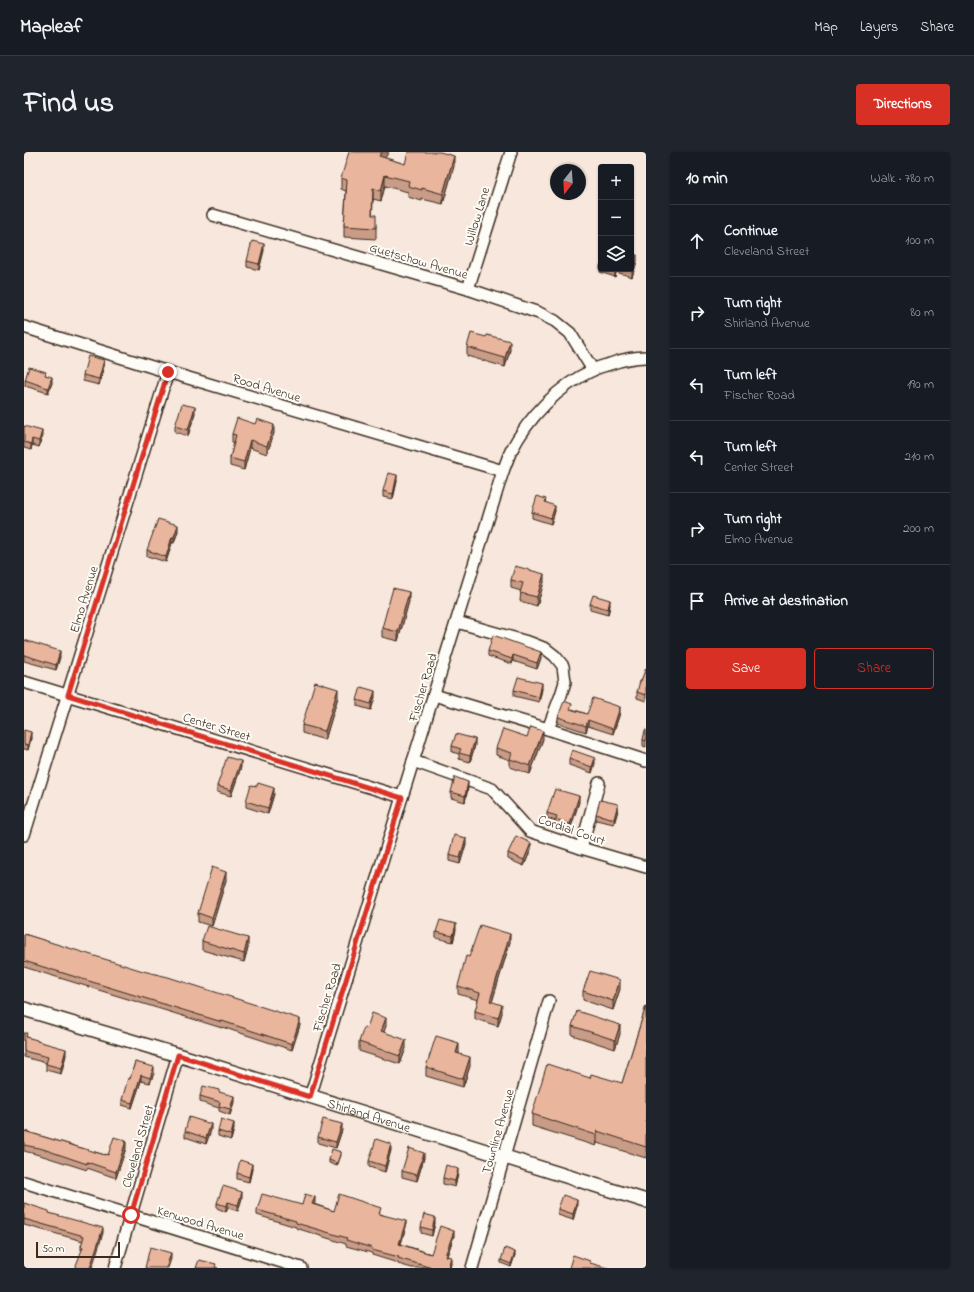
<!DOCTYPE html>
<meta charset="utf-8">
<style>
:root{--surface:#171b24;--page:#20242c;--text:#f1f3f6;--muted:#9ea1a6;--line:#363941;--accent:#d93025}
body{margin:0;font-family:"Indie Flower",sans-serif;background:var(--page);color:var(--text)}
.controls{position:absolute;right:12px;top:12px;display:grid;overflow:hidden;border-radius:4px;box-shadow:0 1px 3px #0004}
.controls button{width:36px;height:36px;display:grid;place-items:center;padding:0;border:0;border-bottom:1px solid var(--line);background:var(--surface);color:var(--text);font:20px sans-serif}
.compass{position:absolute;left:526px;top:12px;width:36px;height:36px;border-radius:50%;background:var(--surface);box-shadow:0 1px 3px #0004;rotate:197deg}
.scale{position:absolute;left:12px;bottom:10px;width:84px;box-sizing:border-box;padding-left:4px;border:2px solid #3b2a1e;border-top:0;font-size:11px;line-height:14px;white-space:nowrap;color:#3b2a1e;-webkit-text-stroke:3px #fdfcf7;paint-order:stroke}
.stop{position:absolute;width:12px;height:12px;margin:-9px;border:3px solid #d93025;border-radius:50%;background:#fff}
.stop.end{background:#d93025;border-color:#fff;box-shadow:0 1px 4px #0008}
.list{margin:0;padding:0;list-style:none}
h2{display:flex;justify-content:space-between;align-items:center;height:52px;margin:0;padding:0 16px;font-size:17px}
h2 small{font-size:13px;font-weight:400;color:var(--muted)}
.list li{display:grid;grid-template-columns:26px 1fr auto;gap:12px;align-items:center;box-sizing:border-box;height:72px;padding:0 16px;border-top:1px solid var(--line)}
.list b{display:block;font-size:15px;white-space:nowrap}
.list p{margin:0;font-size:13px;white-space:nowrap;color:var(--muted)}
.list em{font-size:13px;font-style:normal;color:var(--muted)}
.actions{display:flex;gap:8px;padding:12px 16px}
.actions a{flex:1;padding:9px 0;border:1px solid var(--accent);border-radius:4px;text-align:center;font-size:14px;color:var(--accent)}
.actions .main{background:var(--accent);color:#fff}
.icon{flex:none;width:22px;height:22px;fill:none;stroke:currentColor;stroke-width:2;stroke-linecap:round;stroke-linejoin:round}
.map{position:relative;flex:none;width:622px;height:1116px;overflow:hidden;border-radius:4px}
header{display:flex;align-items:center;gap:24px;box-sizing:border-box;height:56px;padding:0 20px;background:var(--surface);border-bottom:1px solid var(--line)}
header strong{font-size:19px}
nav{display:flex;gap:22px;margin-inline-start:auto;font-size:14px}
.intro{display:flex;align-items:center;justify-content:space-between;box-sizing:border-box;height:96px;padding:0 24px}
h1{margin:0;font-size:28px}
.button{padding:10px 18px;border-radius:4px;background:var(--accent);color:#fff;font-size:14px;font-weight:700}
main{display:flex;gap:24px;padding:0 24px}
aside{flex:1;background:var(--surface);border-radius:4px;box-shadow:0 1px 3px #0004}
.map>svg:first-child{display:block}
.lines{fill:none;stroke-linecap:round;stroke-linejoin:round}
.minor-casing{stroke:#3b2a1e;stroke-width:14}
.tertiary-casing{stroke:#3b2a1e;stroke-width:16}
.minor{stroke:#fdfcf7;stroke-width:11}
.tertiary{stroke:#fdfcf7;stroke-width:13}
.wall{fill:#c99c87;stroke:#3b2a1e}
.shaded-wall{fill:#a47f6e;stroke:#3b2a1e}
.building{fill:#eab59d;stroke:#3b2a1e}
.route{stroke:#d93025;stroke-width:5}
.labels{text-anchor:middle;stroke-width:4;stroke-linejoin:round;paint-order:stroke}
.street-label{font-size:13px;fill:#3b2a1e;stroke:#fdfcf7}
</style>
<header>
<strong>Mapleaf</strong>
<nav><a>Map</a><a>Layers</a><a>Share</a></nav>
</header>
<div class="intro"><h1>Find us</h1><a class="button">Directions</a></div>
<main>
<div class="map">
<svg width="622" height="1116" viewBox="0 0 622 1116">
<rect width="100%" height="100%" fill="#f7e7dc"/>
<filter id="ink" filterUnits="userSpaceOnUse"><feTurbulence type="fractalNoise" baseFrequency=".025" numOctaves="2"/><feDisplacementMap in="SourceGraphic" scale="8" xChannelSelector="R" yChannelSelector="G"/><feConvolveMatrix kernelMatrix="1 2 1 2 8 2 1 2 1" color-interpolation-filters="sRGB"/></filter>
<g filter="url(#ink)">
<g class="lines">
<g class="minor-casing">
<g id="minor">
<path d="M189,63L444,137L515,161L531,169L546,181L569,218"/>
<path d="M444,137L487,0"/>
<path d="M0,175L144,220L479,319"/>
<path d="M433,470L507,491L522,497L531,504L539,514L541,530L537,543L524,577"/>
<path d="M0,530L378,645"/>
<path d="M410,543L524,577L622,609"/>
<path d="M389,609L468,637L506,679L557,696L622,715"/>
<path d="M0,683L144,220"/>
<path d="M557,696L575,631"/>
<path d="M286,945L378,645L479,319C482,312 484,305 487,299C504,266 534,234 569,218C574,215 580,214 586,212C597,208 610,205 622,205"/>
<path d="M0,1030L277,1116"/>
<path d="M91,1116L154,903"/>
<path d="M448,1116L525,849"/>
</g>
</g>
<g class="tertiary-casing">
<g id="tertiary">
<path id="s1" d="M0,857L154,903L622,1049"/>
</g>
</g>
<use href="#minor" class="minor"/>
<use href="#tertiary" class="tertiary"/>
</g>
<g class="wall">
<path d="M361,6L381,12L430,14L419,52L398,47V49L384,45V40L361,34L357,49L349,47L348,63L352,74V87L320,85V74L322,39L317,37V26Z"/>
<path d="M240,98L235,118L223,115V109Z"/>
<path d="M613,109L608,125L592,120L591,125L576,120V114L577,112V117H607Z"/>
<path d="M462,185L486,198L481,215L443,204V195Z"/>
<path d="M80,214L75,233L59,229V223Z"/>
<path d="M22,223L28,231L24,241L1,234V228Z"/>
<path d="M171,261L164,284L151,280V274Z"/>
<path d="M0,274L18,285L15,295L8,293L7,298L0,296Z"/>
<path d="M250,281L243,302L226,296L220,318L206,314V306L210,291L208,290V282Z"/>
<path d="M373,329L369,347L359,345V339Z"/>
<path d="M522,351L531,359L527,372L508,366V360Z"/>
<path d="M154,379L150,391H148L142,410L123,404V398Z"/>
<path d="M487,428L520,430L513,454L496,449L497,439L487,436Z"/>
<path d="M385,449L374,489L358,485V476Z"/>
<path d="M566,452L586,453L584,463L566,458Z"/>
<path d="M0,488L36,505L32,518L0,509Z"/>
<path d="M464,499L517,506L513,517L489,509L488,512L464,504Z"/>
<path d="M622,516V549L613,546V540Z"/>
<path d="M518,537L515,550L490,544V538Z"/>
<path d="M314,545L301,588L278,581V573Z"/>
<path d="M351,545L347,558L333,554V548Z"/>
<path d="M548,557L563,562L596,561L589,582L564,574L562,580L534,571V565Z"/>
<path d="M0,578L7,586L4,598L0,597Z"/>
<path d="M622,578V595L619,594V588Z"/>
<path d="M503,585L519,587L506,622L486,615V608L472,603V596Z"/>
<path d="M451,593L446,610L435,607V602L428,600V594Z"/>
<path d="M545,607L571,611L568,621L545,613Z"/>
<path d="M217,615L207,644L193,640V634Z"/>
<path d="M444,636L441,650L427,646V640Z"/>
<path d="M250,642L244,662L222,655V649Z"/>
<path d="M555,650L546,678L532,673V669L523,666V661Z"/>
<path d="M594,658L590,672L572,668V662Z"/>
<path d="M442,692L436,712L425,709V703Z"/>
<path d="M507,697L500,714L484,707V701Z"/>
<path d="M202,728L188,774L174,770V761Z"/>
<path d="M432,778L429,790L412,786V780Z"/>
<path d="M0,782L276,873L268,898L198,875V876L0,815Z"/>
<path d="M178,789L224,795L220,810L178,798Z"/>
<path d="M486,790L468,850L478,861L474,874L451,867V859L454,848L434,842V834L445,805Z"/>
<path d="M596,837L589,858L559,848V839Z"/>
<path d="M622,854V1006L573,991L572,994L508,974V962L566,926L598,931Z"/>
<path d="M362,874L359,880L382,896L376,912L335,899V890L343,876Z"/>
<path d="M548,874L596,882L591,897L548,883Z"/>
<path d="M0,881L3,885L13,889L42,903L37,922L22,918V911L0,905Z"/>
<path d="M435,900V902L446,914L439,935L402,924V915Z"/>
<path d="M111,910L130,921L126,931L117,929L108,956L98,953V948L106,927Z"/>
<path d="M195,940L210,950L206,963L195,959V956L176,950V944Z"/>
<path d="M210,977L207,988L194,984V979Z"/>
<path d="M187,978L182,992L161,985V979Z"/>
<path d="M318,978L312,996L294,991V985Z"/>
<path d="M0,979L81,1003H84L102,996L92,1026L63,1016V1018L19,1004L0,999Z"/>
<path d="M367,998L361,1020L345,1015V1009Z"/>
<path d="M317,1003L313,1014L305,1011V1008Z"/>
<path d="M400,1006L393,1029L378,1025V1019Z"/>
<path d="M228,1017L225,1030L213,1027V1021Z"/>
<path d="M434,1022L431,1035L419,1032V1026Z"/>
<path d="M218,1046L214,1059L204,1056L202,1060L193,1056V1051Z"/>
<path d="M291,1050L290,1052L310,1059L357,1062L382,1075L377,1092L407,1102L430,1084L423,1104L427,1111L426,1116H388L374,1112V1111L348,1103V1101L322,1094V1092L272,1076V1075L233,1063V1058L278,1053Z"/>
<path d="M0,1051L25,1061L79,1081L57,1098V1094L59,1089L0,1073Z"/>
<path d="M553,1054L549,1068L534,1063V1057Z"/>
<path d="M411,1071L408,1084L397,1081V1075Z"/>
<path d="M491,1103L487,1115L477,1111V1108Z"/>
</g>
<g class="shaded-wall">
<path d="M358,0H365L355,15V4Z"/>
<path d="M430,4V14L419,52V42Z"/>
<path d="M361,23V34L357,49V39Z"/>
<path d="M349,36V47L348,74V63Z"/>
<path d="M240,92V98L235,118V112Z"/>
<path d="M613,103V109L608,125V119Z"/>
<path d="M591,117H592V120L591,125Z"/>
<path d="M486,189V198L481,215V206Z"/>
<path d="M80,208V214L75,233V227Z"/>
<path d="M28,225V231L24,241V236Z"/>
<path d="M171,255V261L164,284V278Z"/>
<path d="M250,273V281L243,302V294Z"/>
<path d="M18,279V285L15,295V289Z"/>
<path d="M8,287V293L7,298V292Z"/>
<path d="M226,288V296L220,318V310Z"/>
<path d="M373,323V329L369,347V342Z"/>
<path d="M531,354V359L527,372V366Z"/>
<path d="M154,373V379L150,391V385Z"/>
<path d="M148,385V391L142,410V405Z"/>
<path d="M520,422V430L513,454V445Z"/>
<path d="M385,440V449L374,489V480Z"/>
<path d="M586,448V453L584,463V457Z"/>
<path d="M36,499V505L32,518V513Z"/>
<path d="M517,500V506L513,517V511Z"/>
<path d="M489,503V509L488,512V507Z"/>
<path d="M518,531V537L515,550V545Z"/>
<path d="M314,537V545L301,588V579Z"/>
<path d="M351,539V545L347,558V552Z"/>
<path d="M596,555V561L589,582V577Z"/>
<path d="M564,568V574L562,580V574Z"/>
<path d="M519,579V587L506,622V614Z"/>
<path d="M7,580V586L4,598V593Z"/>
<path d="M451,587V593L446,610V604Z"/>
<path d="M571,606V611L568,621V615Z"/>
<path d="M217,609V615L207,644V638Z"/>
<path d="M444,630V636L441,650V644Z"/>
<path d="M250,636V642L244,662V656Z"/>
<path d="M555,644V650L546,678V672Z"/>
<path d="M594,652V658L590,672V667Z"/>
<path d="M442,686V692L436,712V706Z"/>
<path d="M507,691V697L500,714V708Z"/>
<path d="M202,720V728L188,774V766Z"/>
<path d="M432,772V778L429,790V784Z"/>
<path d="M486,782V790L466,857V849Z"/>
<path d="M224,786V795L220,810V802Z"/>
<path d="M596,828V837L589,858V849Z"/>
<path d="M478,853V861L474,874V866Z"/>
<path d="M362,866V874L357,888V879Z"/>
<path d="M276,867V873L268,898V892Z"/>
<path d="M596,873V882L591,897V888Z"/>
<path d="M382,888V896L376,912V904Z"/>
<path d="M435,891V900L432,910V901Z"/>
<path d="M42,897V903L37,922V916Z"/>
<path d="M446,905V914L439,935V927Z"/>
<path d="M130,915V921L126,931V926Z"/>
<path d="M117,923V929L108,956V951Z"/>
<path d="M210,944V950L206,963V957Z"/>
<path d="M210,971V977L207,988V983Z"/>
<path d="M187,972V978L182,992V986Z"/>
<path d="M318,972V978L312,996V990Z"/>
<path d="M573,979V991L572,994V983Z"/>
<path d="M102,989V996L92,1026V1020Z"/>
<path d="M367,992V998L361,1020V1014Z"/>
<path d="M317,1000V1003L313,1014V1011Z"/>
<path d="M400,1001V1006L393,1029V1023Z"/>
<path d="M228,1012V1017L225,1030V1025Z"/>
<path d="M434,1017V1022L431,1035V1029Z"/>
<path d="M218,1040V1046L214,1059V1053Z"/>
<path d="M291,1045V1050L288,1058V1052Z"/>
<path d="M553,1048V1054L549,1068V1062Z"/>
<path d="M204,1050V1056L202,1060V1054Z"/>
<path d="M411,1065V1071L408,1084V1078Z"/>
<path d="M382,1069V1075L375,1097V1092Z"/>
<path d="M79,1076V1081L68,1116H66Z"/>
<path d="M430,1079V1084L421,1109V1104Z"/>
<path d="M491,1100V1103L487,1115V1112Z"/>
<path d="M147,1101V1107L144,1116H142Z"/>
<path d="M427,1105V1111L426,1116H424Z"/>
</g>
<g class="building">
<path d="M325,0H358L355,4L381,12L384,0H416L430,4L419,42L398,36V38L384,34L385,29L361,23L357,39L349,36L348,63H352V76L320,74L323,28L317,26Z"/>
<path d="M228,89L240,92L235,112L223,109Z"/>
<path d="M607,102L613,103L608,119L601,117H607Z"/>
<path d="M585,117H591V119Z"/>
<path d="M447,181L462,185L463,183L486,189L481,206L443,195Z"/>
<path d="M64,204L80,208L75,227L59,223Z"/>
<path d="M5,215L22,220L21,223L28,225L24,236L1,228Z"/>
<path d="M158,252L171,255L164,278L151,274Z"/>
<path d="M213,266L231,272L233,267L250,273L243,294L226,288L220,310L206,306L212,283L208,282Z"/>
<path d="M0,274L18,279L15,289L8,287L7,292L0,290Z"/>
<path d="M364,321L373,323L369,342L359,339Z"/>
<path d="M513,344L522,347L521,350L531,354L527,366L508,360Z"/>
<path d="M134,367L154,373L150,385H148L142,405L123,398Z"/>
<path d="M491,414L520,422L513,445L496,441L499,431L487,428Z"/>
<path d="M369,436L385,440L374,480L358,476Z"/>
<path d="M569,443L586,448L584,457L566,452Z"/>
<path d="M469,483L517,500L513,511L489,503L488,507L464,499Z"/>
<path d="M0,488L36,499L32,513L0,503Z"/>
<path d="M622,516V543L613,540L616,529H617Z"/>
<path d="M494,525L518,531L515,545L490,538Z"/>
<path d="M291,530L314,537L301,579L278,573Z"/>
<path d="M337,535L351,539L347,552L333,548Z"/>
<path d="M569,546L596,555L589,577L564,568L562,574L534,565L540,549L548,552L546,557L563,562Z"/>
<path d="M507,575L519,579L506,614L486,607L488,601L472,596L479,577L503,585Z"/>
<path d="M0,578L7,580L4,593L0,592Z"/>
<path d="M621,578H622V589L619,588Z"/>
<path d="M432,582L451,587L446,604L435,601L437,597L428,594Z"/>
<path d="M548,598L571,606L568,615L545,607Z"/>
<path d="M203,605L217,609L207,638L193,634Z"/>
<path d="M431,625L444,630L441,644L427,640Z"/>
<path d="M234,631L250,636L244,656L222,649L227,633L233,634Z"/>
<path d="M531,637L555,644L546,672L532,667L533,664L523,661Z"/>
<path d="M576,648L594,652L590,667L572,662Z"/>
<path d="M430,683L442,686L436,706L425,703Z"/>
<path d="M492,684L507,691L500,708L484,701Z"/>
<path d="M188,715L202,720L188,766L174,761Z"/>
<path d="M416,768L432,772L429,784L412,780Z"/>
<path d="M456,773L486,782L466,849L478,853L474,866L451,859L456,841L434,834L442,804L445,805Z"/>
<path d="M183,774L224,786L220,802L178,789Z"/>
<path d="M0,782L119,819L144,825L276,867L268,892L198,869V870L0,809Z"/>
<path d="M566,819L596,828L589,849L559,839Z"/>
<path d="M622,854V995L573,979L572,983L508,962L523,912L566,926L567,922L598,931Z"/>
<path d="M553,859L596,873L591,888L548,874Z"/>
<path d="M348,861L362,866L357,879L382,888L376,904L335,890L340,875L343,876Z"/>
<path d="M0,881H3L2,885L13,888V889L42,897L37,916L22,912L24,905L0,899Z"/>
<path d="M412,884L435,891L432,901L446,905L439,927L402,915Z"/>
<path d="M111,910L130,915L126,926L117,923L108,951L98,948L104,926L106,927Z"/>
<path d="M179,934L195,938V940L210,944L206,957L195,954L196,950L176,944Z"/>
<path d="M165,965L187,972L182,986L161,979Z"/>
<path d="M197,967L210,971L207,983L194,979Z"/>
<path d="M299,967L318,972L312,990L294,985Z"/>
<path d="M0,979L81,1003V1002L84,1003L90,985L102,989L92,1020L63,1010V1012L19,997L0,993Z"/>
<path d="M352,987L367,992L361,1014L345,1009Z"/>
<path d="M385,996L400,1001L393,1023L378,1019Z"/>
<path d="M308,997L317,1000L313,1011L305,1008Z"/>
<path d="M216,1008L228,1012L225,1025L213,1021Z"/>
<path d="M422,1013L434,1017L431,1029L419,1026Z"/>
<path d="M199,1034L218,1040L214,1053L204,1050L202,1054L193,1051Z"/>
<path d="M238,1042L278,1053L281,1042L291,1045L288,1052L310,1059L315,1042L357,1056L355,1062L382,1069L375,1092L407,1102L416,1074L430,1079L421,1104L427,1105L424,1116H408L374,1106L375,1105L348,1098V1096L322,1088L323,1086L272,1071V1069L233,1058Z"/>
<path d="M539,1043L553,1048L549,1062L534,1057Z"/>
<path d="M0,1051L25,1059V1061L79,1076L66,1116H51L59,1095L57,1094L60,1084L0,1067V1068Z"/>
<path d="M400,1062L411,1065L408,1078L397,1075Z"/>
<path d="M126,1095L147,1101L142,1116H121Z"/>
<path d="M481,1096L491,1100L487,1112L477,1108Z"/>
<path d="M549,1103L566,1109V1111L584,1116H545Z"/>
<path d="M175,1108L192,1112L191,1115L194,1116H172Z"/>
</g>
</g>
<g class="lines" filter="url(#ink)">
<path class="route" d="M107,1063L154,903L286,945L378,646L44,543L144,220"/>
</g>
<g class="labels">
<g class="street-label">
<text transform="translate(452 64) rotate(-73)" y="5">Willow Lane</text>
<text transform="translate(395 108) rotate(16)" y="5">Guetschow Avenue</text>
<text transform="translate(243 235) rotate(17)" y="5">Rood Avenue</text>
<text transform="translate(59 447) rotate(-73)" y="5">Elmo Avenue</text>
<text transform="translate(398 535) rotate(-73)" y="5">Fischer Road</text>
<text transform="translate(193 574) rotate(17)" y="5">Center Street</text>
<text transform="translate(548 677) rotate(19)" y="5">Cordial Court</text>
<text transform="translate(302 845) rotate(-73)" y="5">Fischer Road</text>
<text dy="5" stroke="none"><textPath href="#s1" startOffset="361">Shirland Avenue</textPath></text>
<text transform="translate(473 979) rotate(-74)" y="5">Townline Avenue</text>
<text transform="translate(113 994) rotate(-74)" y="5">Cleveland Street</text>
<text transform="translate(177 1070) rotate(17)" y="5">Kenwood Avenue</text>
</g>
</g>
</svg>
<div class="controls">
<button>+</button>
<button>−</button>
<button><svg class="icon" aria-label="layers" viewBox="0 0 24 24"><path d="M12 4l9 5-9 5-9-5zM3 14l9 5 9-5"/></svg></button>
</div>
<svg class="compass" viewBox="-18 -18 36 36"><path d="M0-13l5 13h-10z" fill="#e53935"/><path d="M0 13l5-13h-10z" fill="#9ea1a6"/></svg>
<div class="scale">50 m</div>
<div class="stop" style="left:107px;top:1063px"></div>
<div class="stop end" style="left:144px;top:220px"></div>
</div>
<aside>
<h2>10 min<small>Walk · 780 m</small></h2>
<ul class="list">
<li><svg class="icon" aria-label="ahead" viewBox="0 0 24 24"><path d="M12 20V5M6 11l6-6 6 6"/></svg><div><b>Continue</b><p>Cleveland Street</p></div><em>100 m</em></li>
<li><svg class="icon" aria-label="right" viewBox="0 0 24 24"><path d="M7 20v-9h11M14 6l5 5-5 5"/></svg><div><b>Turn right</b><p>Shirland Avenue</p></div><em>80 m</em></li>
<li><svg class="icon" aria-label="left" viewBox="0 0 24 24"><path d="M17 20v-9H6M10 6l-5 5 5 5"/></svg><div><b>Turn left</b><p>Fischer Road</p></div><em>190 m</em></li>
<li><svg class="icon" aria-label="left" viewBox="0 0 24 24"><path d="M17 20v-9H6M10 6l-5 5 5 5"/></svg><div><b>Turn left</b><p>Center Street</p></div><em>210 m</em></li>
<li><svg class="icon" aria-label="right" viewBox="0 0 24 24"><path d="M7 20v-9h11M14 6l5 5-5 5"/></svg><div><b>Turn right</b><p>Elmo Avenue</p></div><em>200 m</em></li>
<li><svg class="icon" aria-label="arrive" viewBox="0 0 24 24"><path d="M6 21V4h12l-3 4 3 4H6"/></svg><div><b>Arrive at destination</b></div></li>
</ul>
<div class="actions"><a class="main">Save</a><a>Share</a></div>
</aside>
</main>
